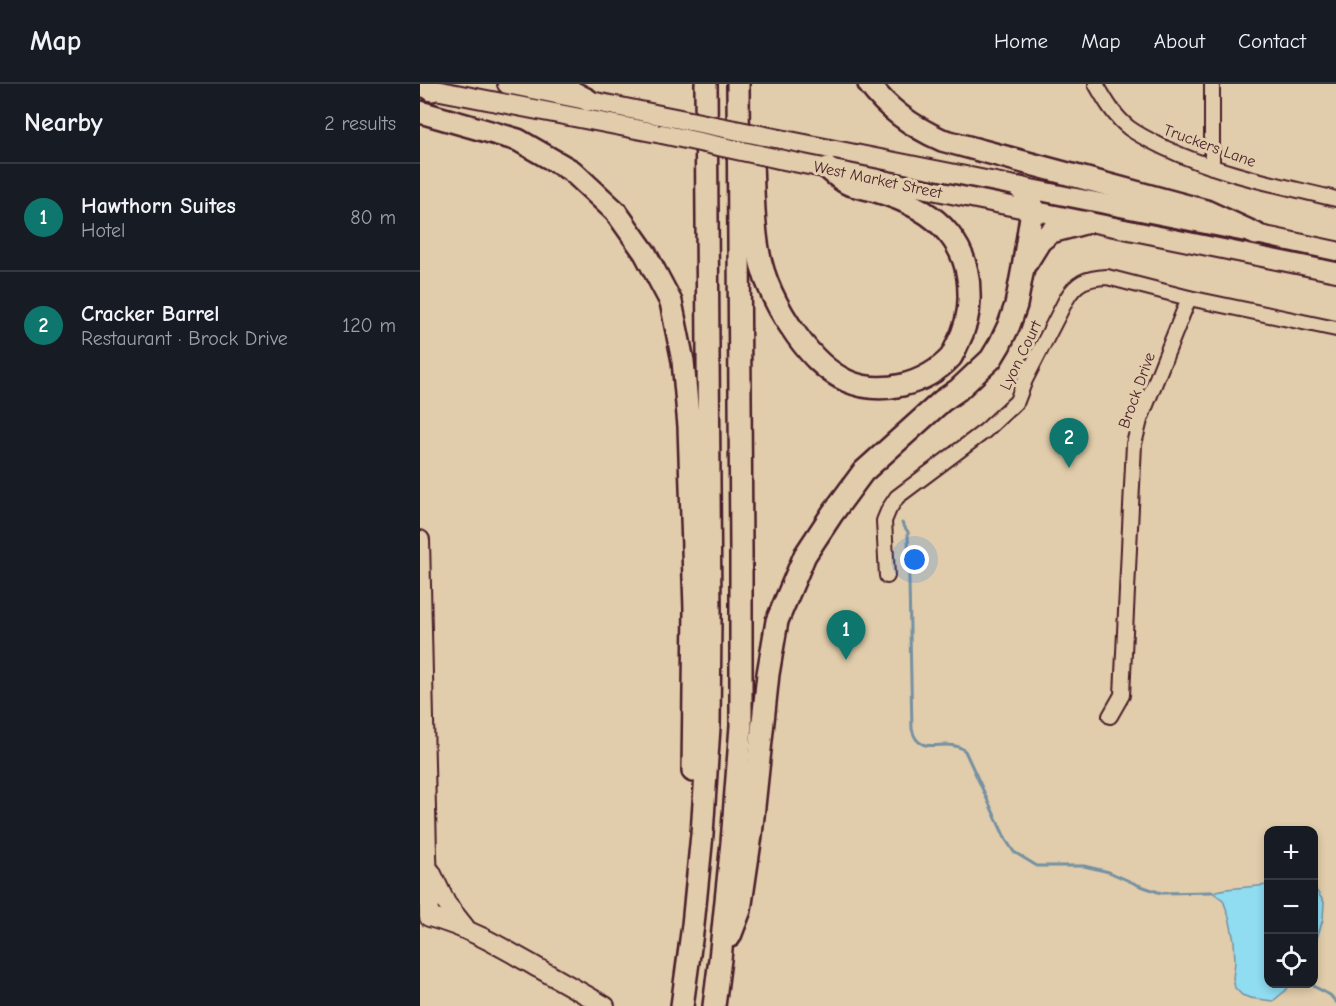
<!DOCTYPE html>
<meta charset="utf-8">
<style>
:root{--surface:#171b24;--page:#242831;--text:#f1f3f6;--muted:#9ea1a6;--line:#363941;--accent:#0f766e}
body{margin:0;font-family:"Comic Neue",sans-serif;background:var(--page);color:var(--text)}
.controls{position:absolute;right:18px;bottom:18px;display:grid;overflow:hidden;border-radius:12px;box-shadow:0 3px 9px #0003}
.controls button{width:54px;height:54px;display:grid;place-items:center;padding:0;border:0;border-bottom:2px solid var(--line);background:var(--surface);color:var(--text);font:30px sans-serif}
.you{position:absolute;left:495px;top:476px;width:21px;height:21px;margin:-15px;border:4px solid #fff;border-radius:50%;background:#1a73e8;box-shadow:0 0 0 9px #1a73e833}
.badge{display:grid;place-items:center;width:39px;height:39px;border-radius:50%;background:var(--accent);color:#fff;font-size:20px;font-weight:700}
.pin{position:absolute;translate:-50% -50px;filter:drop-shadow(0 2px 3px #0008)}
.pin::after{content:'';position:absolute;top:32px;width:21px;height:18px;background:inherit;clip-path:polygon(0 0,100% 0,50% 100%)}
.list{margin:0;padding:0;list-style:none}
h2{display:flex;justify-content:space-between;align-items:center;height:78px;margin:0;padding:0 24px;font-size:26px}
h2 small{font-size:20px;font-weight:400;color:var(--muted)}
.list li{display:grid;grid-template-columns:39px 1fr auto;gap:18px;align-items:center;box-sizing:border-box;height:108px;padding:0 24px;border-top:2px solid var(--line)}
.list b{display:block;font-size:22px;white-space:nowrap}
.list p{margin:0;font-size:20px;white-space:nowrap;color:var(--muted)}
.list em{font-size:20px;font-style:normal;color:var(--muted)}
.icon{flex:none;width:33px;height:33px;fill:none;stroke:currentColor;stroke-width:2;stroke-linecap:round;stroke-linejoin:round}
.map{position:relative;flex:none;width:916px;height:922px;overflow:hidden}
header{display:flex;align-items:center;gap:36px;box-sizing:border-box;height:84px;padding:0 30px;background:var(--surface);border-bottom:2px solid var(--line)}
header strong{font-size:28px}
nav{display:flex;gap:33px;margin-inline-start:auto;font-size:21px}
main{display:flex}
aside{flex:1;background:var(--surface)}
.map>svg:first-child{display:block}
.water{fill:#90dcf1;stroke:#7490a2;stroke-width:1.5}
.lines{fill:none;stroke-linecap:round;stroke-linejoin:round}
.stream{stroke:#7490a2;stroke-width:3}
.minor-casing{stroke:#4a1f2b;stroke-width:18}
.major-casing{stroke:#4a1f2b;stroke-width:22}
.highway-casing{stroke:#4a1f2b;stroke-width:26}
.minor{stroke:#e1cdab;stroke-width:14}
.major{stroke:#e1cdab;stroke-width:18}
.highway{stroke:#e1cdab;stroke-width:21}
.major-bridge-casing{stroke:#4a1f2b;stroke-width:22;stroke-linecap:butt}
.major-bridge{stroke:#e1cdab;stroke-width:18}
.labels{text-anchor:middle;stroke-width:6;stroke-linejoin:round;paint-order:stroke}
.street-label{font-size:16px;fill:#4a1f2b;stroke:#e1cdab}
</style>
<header>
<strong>Map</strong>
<nav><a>Home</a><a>Map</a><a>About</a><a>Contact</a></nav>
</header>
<main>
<aside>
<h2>Nearby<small>2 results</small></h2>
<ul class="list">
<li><span class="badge">1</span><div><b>Hawthorn Suites</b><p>Hotel</p></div><em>80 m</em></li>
<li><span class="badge">2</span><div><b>Cracker Barrel</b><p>Restaurant · Brock Drive</p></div><em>120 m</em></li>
</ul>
</aside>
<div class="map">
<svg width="916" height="922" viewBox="0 0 916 922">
<rect width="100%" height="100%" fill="#e1cdab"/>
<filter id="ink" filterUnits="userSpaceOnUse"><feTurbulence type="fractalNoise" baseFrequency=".0167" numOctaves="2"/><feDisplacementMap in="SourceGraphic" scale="12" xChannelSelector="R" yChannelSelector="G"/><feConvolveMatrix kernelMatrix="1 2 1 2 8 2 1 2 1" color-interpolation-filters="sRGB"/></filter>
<g filter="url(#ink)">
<g class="water">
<path d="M848,801V900H871L865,907L853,917L830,914L822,911L815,904L813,894L815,878L814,856L809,833L803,816L792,808L806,805Z"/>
<path d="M894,803L904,818L903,835L894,864Z"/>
</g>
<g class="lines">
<g class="stream">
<path d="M482,439L488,448L492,645C499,676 528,651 545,667L586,756L594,768L617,782H664L689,788L718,801L741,809L792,808"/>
<path d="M893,900L895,903L910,911L916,918"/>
</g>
<g class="minor-casing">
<g id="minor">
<path d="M676,0C685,16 694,32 709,44C720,52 733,58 745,64C799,90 858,101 916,115"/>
<path d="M792,0V83"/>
<path d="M467,492L464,437L469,425L477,413L565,347L597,317L605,296L646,216C656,198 666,194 687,193L769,214L916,245"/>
<path d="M690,632L702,611L714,360L720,336L769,214"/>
</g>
</g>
<g class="major-casing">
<g id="major">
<path d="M87,0L240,31"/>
<path d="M0,3L242,50"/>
<path d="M360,55L836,150L916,167"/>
<path d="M359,75L916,188"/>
<path d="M0,456L7,770L9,833C50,844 83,864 120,885C141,897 163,909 185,922"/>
<path d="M11,788L26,819L45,843"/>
</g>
</g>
<g class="highway-casing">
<g id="highway">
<path d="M6,0L12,6"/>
<path d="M137,0L168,16"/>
<path d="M449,0C468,26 493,43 522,56L786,127L836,150"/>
<path d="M0,28L98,56L152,87L196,128L225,169L251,218L263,277L269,342L275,525L273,687"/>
<path d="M332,74C333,103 333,137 338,165C343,196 359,227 377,252C390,270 405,287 427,297C461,312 505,301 531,273C533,270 535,265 537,261C546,244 550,228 549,209C549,188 543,167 529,150C511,127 483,115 456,107C447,104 438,103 429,100C421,97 414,89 407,84"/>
<path d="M607,178L620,157L631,148L668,138"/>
<path d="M310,852L320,826L331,751L348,590L357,537L385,471L412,430L443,388L522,317L538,306L571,275L580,260L589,241L596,221L603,184L612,126L611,115L600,104"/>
<path d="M262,922L273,841L282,750L289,643L290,533L286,0"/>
<path d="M294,922L300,875L312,758L321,642V469L318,0"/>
</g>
</g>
<use href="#minor" class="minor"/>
<use href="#major" class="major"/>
<use href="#highway" class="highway"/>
<g class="major-bridge-casing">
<g id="major-bridge">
<path d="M240,31L360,55"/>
<path d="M242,50L359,75"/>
</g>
</g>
<use href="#major-bridge" class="major-bridge"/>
</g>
</g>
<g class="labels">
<g class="street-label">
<text transform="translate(790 61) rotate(20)" y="6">Truckers Lane</text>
<text transform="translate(458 95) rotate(12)" y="6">West Market Street</text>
<text transform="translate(600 271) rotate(-64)" y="6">Lyon Court</text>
<text transform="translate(716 306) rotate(-70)" y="6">Brock Drive</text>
</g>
</g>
</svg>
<div class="controls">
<button>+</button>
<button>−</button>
<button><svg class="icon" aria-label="locate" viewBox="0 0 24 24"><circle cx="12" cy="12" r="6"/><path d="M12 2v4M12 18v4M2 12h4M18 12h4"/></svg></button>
</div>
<div class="you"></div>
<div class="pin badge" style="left:426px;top:576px">1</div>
<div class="pin badge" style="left:649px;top:384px">2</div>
</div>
</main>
